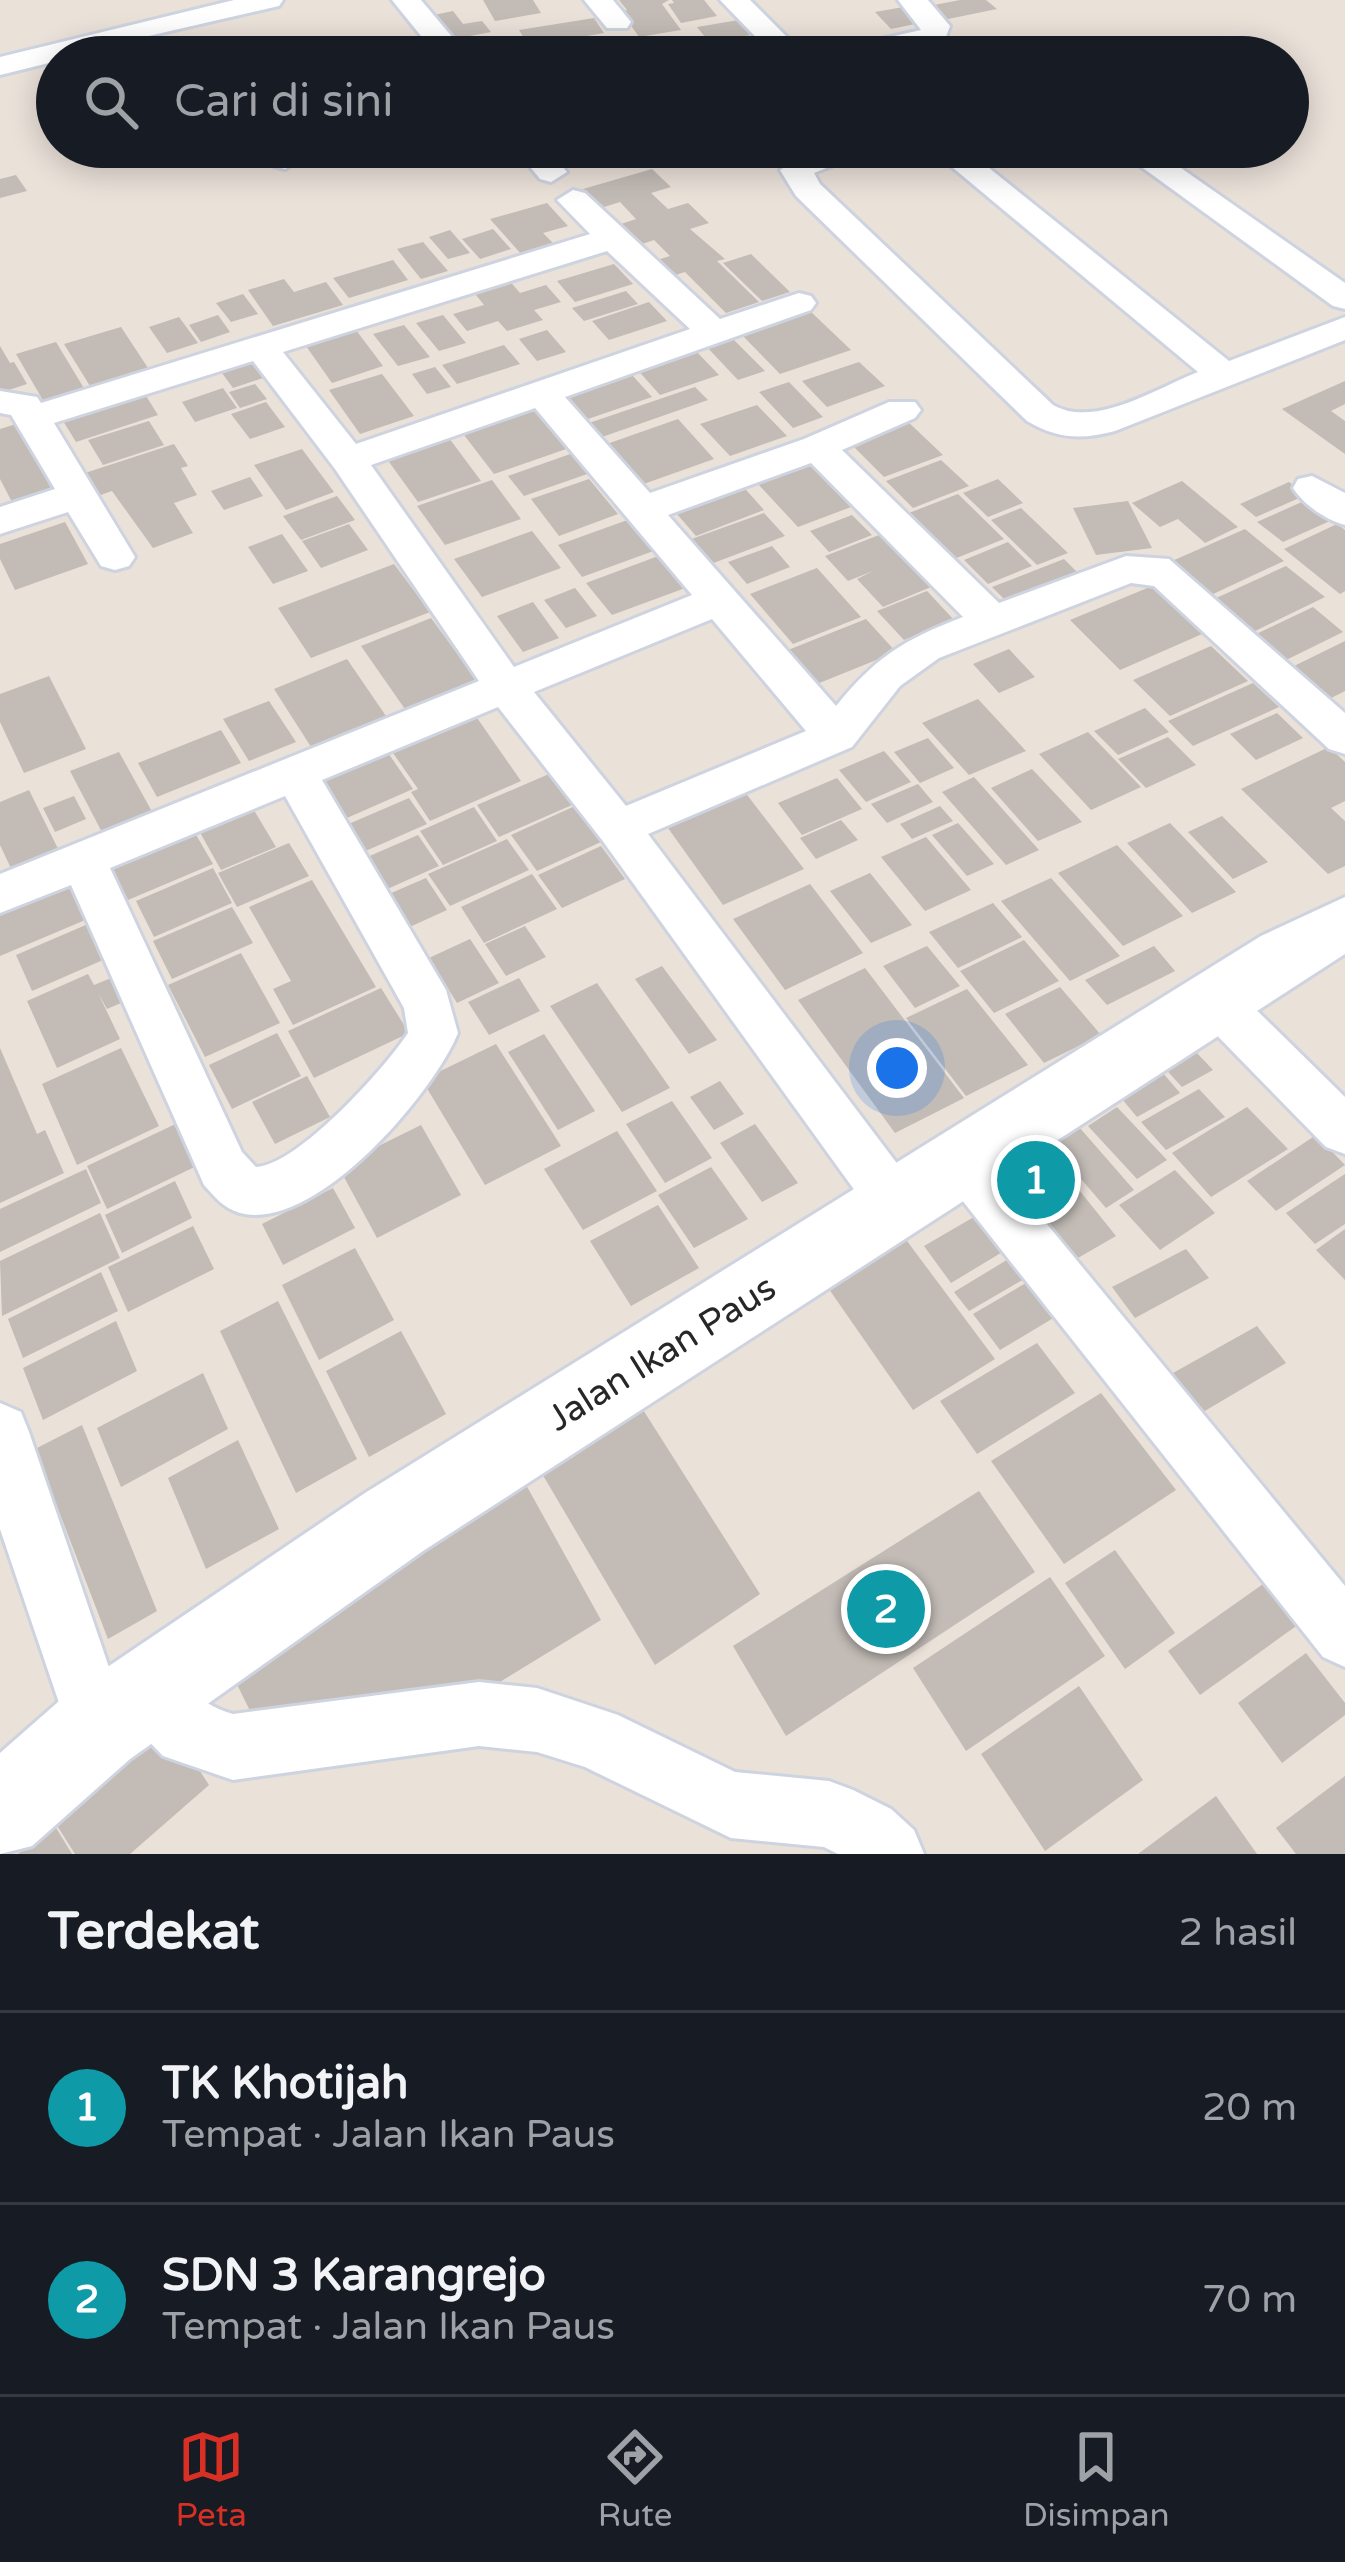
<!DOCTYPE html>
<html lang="id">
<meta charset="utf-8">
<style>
:root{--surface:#171b24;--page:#242831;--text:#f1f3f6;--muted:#9ea1a6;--line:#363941;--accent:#d93025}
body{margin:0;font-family:"Varela Round",sans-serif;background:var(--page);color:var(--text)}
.you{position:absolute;left:897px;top:1068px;width:42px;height:42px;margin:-30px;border:9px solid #fff;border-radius:50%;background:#1a73e8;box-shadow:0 0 0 18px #1a73e833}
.badge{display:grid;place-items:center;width:78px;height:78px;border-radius:50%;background:var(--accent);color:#fff;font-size:39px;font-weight:700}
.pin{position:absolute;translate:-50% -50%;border:6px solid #fff;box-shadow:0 3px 12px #0006}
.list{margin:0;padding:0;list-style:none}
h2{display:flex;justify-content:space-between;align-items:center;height:156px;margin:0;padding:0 48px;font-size:51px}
h2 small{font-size:39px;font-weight:400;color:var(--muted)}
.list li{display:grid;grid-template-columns:78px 1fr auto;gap:36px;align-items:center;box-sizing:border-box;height:192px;padding:0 48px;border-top:3px solid var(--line)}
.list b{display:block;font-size:45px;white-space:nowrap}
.list p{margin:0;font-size:39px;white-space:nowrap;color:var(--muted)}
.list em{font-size:39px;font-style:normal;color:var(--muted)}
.icon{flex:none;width:66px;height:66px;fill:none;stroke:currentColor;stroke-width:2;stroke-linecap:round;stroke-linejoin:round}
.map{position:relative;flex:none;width:1345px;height:1854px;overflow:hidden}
.search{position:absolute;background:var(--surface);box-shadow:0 6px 30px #0003;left:36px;right:36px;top:36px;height:132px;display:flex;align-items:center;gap:30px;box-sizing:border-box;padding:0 42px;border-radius:66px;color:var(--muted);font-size:45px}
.sheet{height:540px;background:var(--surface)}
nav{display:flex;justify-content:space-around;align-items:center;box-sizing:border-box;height:168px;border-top:3px solid var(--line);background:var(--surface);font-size:33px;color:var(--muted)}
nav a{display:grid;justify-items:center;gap:6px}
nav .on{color:var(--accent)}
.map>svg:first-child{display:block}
.building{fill:#c2bbb6}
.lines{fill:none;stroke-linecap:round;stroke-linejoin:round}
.minor-casing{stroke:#ced3e0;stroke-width:6}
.secondary-casing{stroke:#ced3e0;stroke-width:6}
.minor{fill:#fff;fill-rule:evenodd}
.secondary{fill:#fff;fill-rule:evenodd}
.labels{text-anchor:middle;stroke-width:9;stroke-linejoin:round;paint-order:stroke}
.street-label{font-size:36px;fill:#272727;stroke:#fff}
</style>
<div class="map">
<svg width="1345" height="1854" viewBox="0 0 1345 1854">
<rect width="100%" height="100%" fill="#eae1d9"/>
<g class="building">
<path d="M483,0H533L541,13L495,21Z"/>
<path d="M619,0H669L662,4L681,30L639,37L621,11L627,10Z"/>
<path d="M672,0H704L717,16L681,23L668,4L674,3Z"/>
<path d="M960,0H986L997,9L943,20L929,6Z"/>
<path d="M909,6L925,22L891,29L875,12Z"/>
<path d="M453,11L463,24L482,21L491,32L444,41L425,17Z"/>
<path d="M594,18L604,33L529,46L519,30Z"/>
<path d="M745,19L757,34L709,42L697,27Z"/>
<path d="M498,39L511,52L457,57L451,52Z"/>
<path d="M745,39L757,54L721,57L712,45Z"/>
<path d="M652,169L671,187L651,193L668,209L688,203L709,223L690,229L725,259L717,261L759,302L726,313L685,272L669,277L654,261L670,256L654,240L642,244L621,224L636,219L620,202L601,208L583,189Z"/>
<path d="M16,175L27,191L0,198V179Z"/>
<path d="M547,203L568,226L543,233L555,245L522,255L490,219Z"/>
<path d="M493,229L511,249L480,259L462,239Z"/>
<path d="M450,230L470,253L448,259L429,237Z"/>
<path d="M423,242L448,271L421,279L397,249Z"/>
<path d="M751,254L790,292L762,301L723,263Z"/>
<path d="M393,260L408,280L349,298L333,278Z"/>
<path d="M614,264L633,284L575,302L557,281Z"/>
<path d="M284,279L294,292L326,282L343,305L273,326L248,290Z"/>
<path d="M508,279L520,293L546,285L561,302L534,310L543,320L507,331L498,321L467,331L453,314L484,305L472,290Z"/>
<path d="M626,291L638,304L584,321L572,308Z"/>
<path d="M243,294L258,314L231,322L216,303Z"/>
<path d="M649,302L667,321L609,340L592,321Z"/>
<path d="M809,310L851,350L780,374L740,333Z"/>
<path d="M218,315L230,332L201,342L189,325Z"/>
<path d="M443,315L466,343L439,351L416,323Z"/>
<path d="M179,317L198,343L167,353L149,327Z"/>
<path d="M404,325L430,357L398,366L373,334Z"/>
<path d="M121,327L148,368L90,386L64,344Z"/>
<path d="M356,330L383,366L332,383L306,346Z"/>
<path d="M547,330L566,352L537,361L519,339Z"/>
<path d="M731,337L765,371L738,380L705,345Z"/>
<path d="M56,342L85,390L44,402L16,354Z"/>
<path d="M504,345L520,364L457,384L442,365Z"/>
<path d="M0,346L10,363L14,362L27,384L0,393Z"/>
<path d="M693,348L719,375L660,395L635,367Z"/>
<path d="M859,362L885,386L827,407L802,381Z"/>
<path d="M252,363L263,378L233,388L222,373Z"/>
<path d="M435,367L451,387L427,394L412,374Z"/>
<path d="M382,374L414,416L360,434L329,390Z"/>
<path d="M632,375L652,397L588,419L568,396Z"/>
<path d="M1345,381V404L1331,411L1345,421V454L1282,409Z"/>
<path d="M789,382L823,417L793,428L759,392Z"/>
<path d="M255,384L267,399L240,408L229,392Z"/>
<path d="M695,387L708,400L602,437L589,423Z"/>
<path d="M223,388L237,408L195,422L182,402Z"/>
<path d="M143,391L158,415L76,442L60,416Z"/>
<path d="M266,402L285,427L250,439L231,414Z"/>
<path d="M757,405L787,436L730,456L700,424Z"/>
<path d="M535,406L569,448L494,474L461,431Z"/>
<path d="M678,419L714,459L638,486L604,445Z"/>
<path d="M905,419L943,455L884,477L847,440Z"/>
<path d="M149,421L164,445L103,465L88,440Z"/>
<path d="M16,424L53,492L13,504L0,479V429Z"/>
<path d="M446,434L481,481L418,502L384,455Z"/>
<path d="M174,444L188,466L181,468L197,495L174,503L193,533L153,548L112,491L95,497L82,474Z"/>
<path d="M302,449L334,492L286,510L254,465Z"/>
<path d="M576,452L593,472L524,496L508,476Z"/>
<path d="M941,460L969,486L913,508L886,481Z"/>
<path d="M811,465L851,507L798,527L758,484Z"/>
<path d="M250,477L263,496L224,510L211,491Z"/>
<path d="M589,479L618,514L559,536L531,499Z"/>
<path d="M998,479L1023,503L988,517L963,493Z"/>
<path d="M492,480L521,519L445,545L417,506Z"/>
<path d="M1182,481L1211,505L1238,527L1205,543L1178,519L1160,527L1132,503Z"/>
<path d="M739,482L764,510L696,536L671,507Z"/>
<path d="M1289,482L1306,495L1256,517L1240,504Z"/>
<path d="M958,494L1004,539L954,559L909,513Z"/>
<path d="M337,496L355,520L301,540L283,516Z"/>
<path d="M1128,501L1152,548L1096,555L1073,508Z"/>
<path d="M1304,501L1330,521L1283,542L1257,522Z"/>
<path d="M1021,508L1068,553L1037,565L991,520Z"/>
<path d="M764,513L785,536L708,565L686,541Z"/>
<path d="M852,515L872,535L829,552L810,531Z"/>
<path d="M633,518L659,549L582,577L558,545Z"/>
<path d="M65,522L88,564L15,590L0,559V544Z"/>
<path d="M349,524L368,550L321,568L302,541Z"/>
<path d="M1337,524L1345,530V591L1340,594L1284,549Z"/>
<path d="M1245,529L1284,561L1211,595L1172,561Z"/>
<path d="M892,530L916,555L904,559L931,587L883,607L857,579L873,571L848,581L825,556Z"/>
<path d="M532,531L561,568L482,597L454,559Z"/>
<path d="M282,534L308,571L273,584L248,547Z"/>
<path d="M1008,542L1032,566L988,584L964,560Z"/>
<path d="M772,546L790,567L747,584L728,562Z"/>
<path d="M661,555L688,587L612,615L586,583Z"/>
<path d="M1064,559L1082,577L1011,606L992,587Z"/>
<path d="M394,564L430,612L311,658L278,608Z"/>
<path d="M1286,566L1325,597L1251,633L1212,600Z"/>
<path d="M817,568L861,617L793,644L750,594Z"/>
<path d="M1157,584L1209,631L1120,670L1070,620Z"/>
<path d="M575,588L597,616L566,628L544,600Z"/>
<path d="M927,591L954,620L904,640L877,611Z"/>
<path d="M533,602L559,638L523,652L497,616Z"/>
<path d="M1313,607L1343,632L1280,663L1250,637Z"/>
<path d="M431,618L478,682L407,712L361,646Z"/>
<path d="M866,619L896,652L812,686L783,652Z"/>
<path d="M1345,641V691L1323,702L1286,670Z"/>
<path d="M1211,646L1248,681L1170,716L1133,680Z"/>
<path d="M1009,649L1035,677L999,693L973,664Z"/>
<path d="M347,659L388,719L313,750L274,689Z"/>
<path d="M49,676L86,749L24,773L0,722V694Z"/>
<path d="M1253,683L1279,707L1193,746L1168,721Z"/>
<path d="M978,699L1026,751L969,775L922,723Z"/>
<path d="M269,701L296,742L249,761L223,719Z"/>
<path d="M1145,708L1169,732L1118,755L1094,731Z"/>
<path d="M1277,713L1303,738L1256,760L1230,734Z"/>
<path d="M475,715L521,781L430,821L411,792L418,789L391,750Z"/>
<path d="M221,730L241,763L157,797L138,763Z"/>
<path d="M1088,732L1141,787L1091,810L1039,754Z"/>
<path d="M1168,737L1196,765L1146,788L1118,759Z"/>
<path d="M928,738L954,768L920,783L894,752Z"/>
<path d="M1329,747L1345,762V801L1331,808L1345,821V866L1328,874L1241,789Z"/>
<path d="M386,750L413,789L340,821L315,780Z"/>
<path d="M884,751L911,782L866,802L839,770Z"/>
<path d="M119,752L155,817L105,838L70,771Z"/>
<path d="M1032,769L1082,822L1038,841L991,788Z"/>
<path d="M549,774L572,805L499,837L477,805Z"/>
<path d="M974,777L1039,850L1006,865L942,792Z"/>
<path d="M837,778L862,809L802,835L778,803Z"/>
<path d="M918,784L933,802L887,823L871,804Z"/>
<path d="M741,787L804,869L723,905L663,821Z"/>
<path d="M29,790L64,861L17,881L0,845V802Z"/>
<path d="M74,796L86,819L55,832L43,808Z"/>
<path d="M409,798L427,824L361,853L344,826Z"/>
<path d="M575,806L601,842L537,871L511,835Z"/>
<path d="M940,806L953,821L912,839L900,824Z"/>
<path d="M252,807L276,847L221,870L198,829Z"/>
<path d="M474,807L497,841L443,865L420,831Z"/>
<path d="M1222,816L1268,862L1233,879L1188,832Z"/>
<path d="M841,820L858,840L816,859L800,838Z"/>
<path d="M958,823L994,864L967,876L932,835Z"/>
<path d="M1170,823L1236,892L1192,913L1127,843Z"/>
<path d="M195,833L213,864L128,900L111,868Z"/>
<path d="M418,835L439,866L385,890L365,858Z"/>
<path d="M926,837L971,890L925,911L881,857Z"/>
<path d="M507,839L529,870L450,906L428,874Z"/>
<path d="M289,843L309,876L237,907L218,873Z"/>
<path d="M1117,845L1183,916L1123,946L1058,873Z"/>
<path d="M601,846L625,879L562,908L538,875Z"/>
<path d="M213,868L232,903L154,937L136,901Z"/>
<path d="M870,873L912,925L871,943L830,891Z"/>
<path d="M532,874L557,909L484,943L461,907Z"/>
<path d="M426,878L447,910L403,930L382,897Z"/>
<path d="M1051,878L1120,956L1070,981L1001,901Z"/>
<path d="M312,880L376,987L293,1025L273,989L291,981L249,907Z"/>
<path d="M73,884L90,918L0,956V914Z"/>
<path d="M810,884L863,953L785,990L733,919Z"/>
<path d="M993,903L1022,937L958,968L929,932Z"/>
<path d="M232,907L253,943L172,979L153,941Z"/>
<path d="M102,918L119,953L32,991L16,955Z"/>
<path d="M525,926L546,957L506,976L485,944Z"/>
<path d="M470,939L499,983L457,1003L429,958Z"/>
<path d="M1024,940L1059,981L994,1013L960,971Z"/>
<path d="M927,946L960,986L915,1008L883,966Z"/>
<path d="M1154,946L1175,971L1107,1005L1085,980Z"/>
<path d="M241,953L280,1023L205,1057L168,985Z"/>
<path d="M662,966L717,1040L689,1054L635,979Z"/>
<path d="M865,968L964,1098L895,1133L798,1000Z"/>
<path d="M88,974L94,985L116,976L128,1000L107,1009L98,993L120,1039L57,1068L27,1001Z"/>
<path d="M519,978L540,1011L489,1035L468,1002Z"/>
<path d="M597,983L670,1088L622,1112L550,1006Z"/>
<path d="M1060,987L1101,1035L1044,1063L1005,1014Z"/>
<path d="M381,988L409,1033L314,1078L288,1031Z"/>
<path d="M967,989L1028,1065L966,1096L906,1018Z"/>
<path d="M277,1033L301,1076L232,1109L209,1065Z"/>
<path d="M1178,1033L1213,1070L1182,1087L1149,1051Z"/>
<path d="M544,1034L595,1111L558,1130L508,1052Z"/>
<path d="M496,1044L561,1146L485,1185L422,1080Z"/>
<path d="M0,1048L37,1134L45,1130L64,1173L0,1203Z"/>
<path d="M121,1048L159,1126L77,1165L42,1084Z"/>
<path d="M1150,1058L1180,1093L1137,1117L1107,1081Z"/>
<path d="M307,1076L330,1117L275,1144L252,1102Z"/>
<path d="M720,1081L744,1114L714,1130L690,1097Z"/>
<path d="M1199,1089L1225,1117L1166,1150L1141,1122Z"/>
<path d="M672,1101L712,1158L665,1183L626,1124Z"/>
<path d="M1117,1107L1167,1160L1137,1179L1088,1126Z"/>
<path d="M1247,1107L1288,1149L1211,1197L1172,1153Z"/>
<path d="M186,1119L207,1161L107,1209L87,1166Z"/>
<path d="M755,1124L798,1183L762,1202L720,1143Z"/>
<path d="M421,1125L461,1195L377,1238L338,1166Z"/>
<path d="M1079,1127L1134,1190L1106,1208L1051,1144Z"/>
<path d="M617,1131L657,1191L583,1230L544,1169Z"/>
<path d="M1316,1135L1345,1165L1276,1211L1247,1181Z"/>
<path d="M1045,1145L1078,1186L1025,1215L993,1174Z"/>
<path d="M711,1167L748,1219L694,1248L658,1195Z"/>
<path d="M86,1169L101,1203L0,1252V1209Z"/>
<path d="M1175,1170L1215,1213L1160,1250L1119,1205Z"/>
<path d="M1345,1174V1224L1315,1244L1286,1213Z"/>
<path d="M175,1181L192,1218L122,1253L105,1215Z"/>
<path d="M333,1188L355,1228L283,1265L262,1224Z"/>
<path d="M1079,1190L1116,1236L1064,1266L1027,1220Z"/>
<path d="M658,1205L699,1268L631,1306L590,1241Z"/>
<path d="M986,1210L1014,1245L951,1283L924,1246Z"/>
<path d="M100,1213L120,1258L2,1316L0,1261Z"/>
<path d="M193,1226L214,1269L128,1312L108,1267Z"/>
<path d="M1345,1229V1280L1316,1250Z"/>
<path d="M904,1237L995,1359L913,1410L824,1282Z"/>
<path d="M355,1248L394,1320L319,1360L282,1285Z"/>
<path d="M1186,1249L1209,1278L1135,1318L1112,1287Z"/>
<path d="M1015,1255L1031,1275L969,1311L954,1292Z"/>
<path d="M101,1272L118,1311L23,1358L8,1319Z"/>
<path d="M1038,1276L1065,1311L1000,1350L973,1314Z"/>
<path d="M278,1301L357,1459L296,1493L220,1331Z"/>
<path d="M116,1321L137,1371L43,1420L23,1368Z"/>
<path d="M1257,1326L1286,1363L1203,1412L1173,1373Z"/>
<path d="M401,1331L446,1414L369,1457L326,1371Z"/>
<path d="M1037,1343L1075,1393L977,1454L940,1401Z"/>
<path d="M203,1373L228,1429L121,1487L97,1428Z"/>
<path d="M1101,1393L1176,1490L1064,1564L991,1461Z"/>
<path d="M633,1394L760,1594L655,1665L531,1455Z"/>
<path d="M82,1425L157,1611L108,1639L35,1449Z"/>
<path d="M238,1440L279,1529L206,1569L168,1478Z"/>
<path d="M525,1483L601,1620L451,1712L259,1729L224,1658Z"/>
<path d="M979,1491L1035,1572L786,1736L733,1646Z"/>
<path d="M1115,1550L1175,1633L1125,1669L1065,1583Z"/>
<path d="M1050,1577L1105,1656L966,1751L913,1668Z"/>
<path d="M1273,1577L1306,1619L1200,1695L1168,1651Z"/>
<path d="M1306,1653L1345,1703V1715L1282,1763L1238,1703Z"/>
<path d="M1079,1686L1143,1780L1045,1851L981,1754Z"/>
<path d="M166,1719L209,1785L130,1854H75L51,1816Z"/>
<path d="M1345,1776V1854H1296L1276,1828Z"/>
<path d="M1216,1796L1257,1854H1138Z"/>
<path d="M53,1823L72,1854H18Z"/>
</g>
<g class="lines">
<g class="minor-casing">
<g id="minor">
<path d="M234,0H283L279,6L57,57V61L0,75V57Z"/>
<path d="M392,0H421L469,57H438Z"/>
<path d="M584,0H613L631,22L627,28H607Z"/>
<path d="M720,0H750L807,57H775Z"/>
<path d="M898,0H928L950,26L944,42L878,57H823L828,51L921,30Z"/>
<path d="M259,147H292L301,159L285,169L274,166Z"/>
<path d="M514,147H547L567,172L551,182L540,179Z"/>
<path d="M817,147H866L861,154L814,173L820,184L1053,405C1095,429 1157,388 1198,372L928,147H963L1229,361L1345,317V340L1115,431C1082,440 1057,439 1027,421L796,196L780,170Z"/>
<path d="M1114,147H1151L1345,283V309L1333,306Z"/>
<path d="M573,190L585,193L720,319L799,293L811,296L816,303L811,310L565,397L650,493L804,439L889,402H915L921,410L915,418L842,450L999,603L1126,556L1169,559L1345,713V754L1329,749L1154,586L1131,583L939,658L900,686L852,747L648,834L914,1186L922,1203L914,1220L895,1227L876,1220L602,840L498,707L322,780L446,990L458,1033C433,1094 315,1233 240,1213C223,1208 215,1197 204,1185L71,885L0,913V874L479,681L335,469L253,361L54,423L135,557L129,566L115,570L101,566L68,512L0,534V507L55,489L11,415L0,413V391L37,397L41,403L590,234L557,200ZM607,251L690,329L356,444L283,352ZM535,408L692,595L514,667L371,465ZM811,463L963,617C903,640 876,657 836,706L668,515ZM712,619L806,731L626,806L534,692ZM285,796L404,1008L408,1033C385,1068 298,1165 256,1167L242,1152L110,868Z"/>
<path d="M1312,476L1345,493V525C1326,520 1304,505 1293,488L1298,479Z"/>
<path d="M1214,980L1232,986L1345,1097V1154L1326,1147L1196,1014L1189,1000L1196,986Z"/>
<path d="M962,1137L981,1144L1345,1586V1667L1323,1657L943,1176L936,1160L943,1144Z"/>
<path d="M0,1403L21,1412L29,1432L117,1691L125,1671L148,1662C185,1677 193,1703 233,1714L479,1682L537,1688L618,1715L735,1772L829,1781L853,1790L891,1809L914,1830L924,1854H838L824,1847L731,1838L585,1767L537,1752L479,1746L233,1780L163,1756L127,1719L130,1727L121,1750L98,1759L75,1750L0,1529Z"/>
</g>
</g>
<g class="secondary-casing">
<path id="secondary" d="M1345,897V954L423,1551L130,1759L32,1846L0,1854V1753L66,1695L365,1493L1261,936Z"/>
</g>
<use href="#minor" class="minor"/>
<use href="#secondary" class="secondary"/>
</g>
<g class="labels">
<g class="street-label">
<text transform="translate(661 1352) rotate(-32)" y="13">Jalan Ikan Paus</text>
</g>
</g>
</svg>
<div class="you"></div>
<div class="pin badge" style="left:1036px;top:1180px;background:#0f9aa8">1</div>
<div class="pin badge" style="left:886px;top:1609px;background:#0f9aa8">2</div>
<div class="search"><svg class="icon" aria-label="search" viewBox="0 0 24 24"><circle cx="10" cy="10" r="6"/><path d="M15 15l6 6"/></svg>Cari di sini</div>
</div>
<section class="sheet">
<h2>Terdekat<small>2 hasil</small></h2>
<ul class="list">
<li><span class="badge" style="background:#0f9aa8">1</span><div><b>TK Khotijah</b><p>Tempat · Jalan Ikan Paus</p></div><em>20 m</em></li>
<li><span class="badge" style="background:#0f9aa8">2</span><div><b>SDN 3 Karangrejo</b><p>Tempat · Jalan Ikan Paus</p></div><em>70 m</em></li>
</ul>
</section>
<nav>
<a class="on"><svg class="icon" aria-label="map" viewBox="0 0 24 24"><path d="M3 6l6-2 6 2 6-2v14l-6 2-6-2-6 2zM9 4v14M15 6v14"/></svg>Peta</a>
<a><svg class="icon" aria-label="directions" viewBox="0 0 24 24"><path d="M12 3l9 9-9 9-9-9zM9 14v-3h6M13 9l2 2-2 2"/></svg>Rute</a>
<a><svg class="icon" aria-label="saved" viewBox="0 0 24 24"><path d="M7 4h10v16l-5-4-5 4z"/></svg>Disimpan</a>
</nav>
